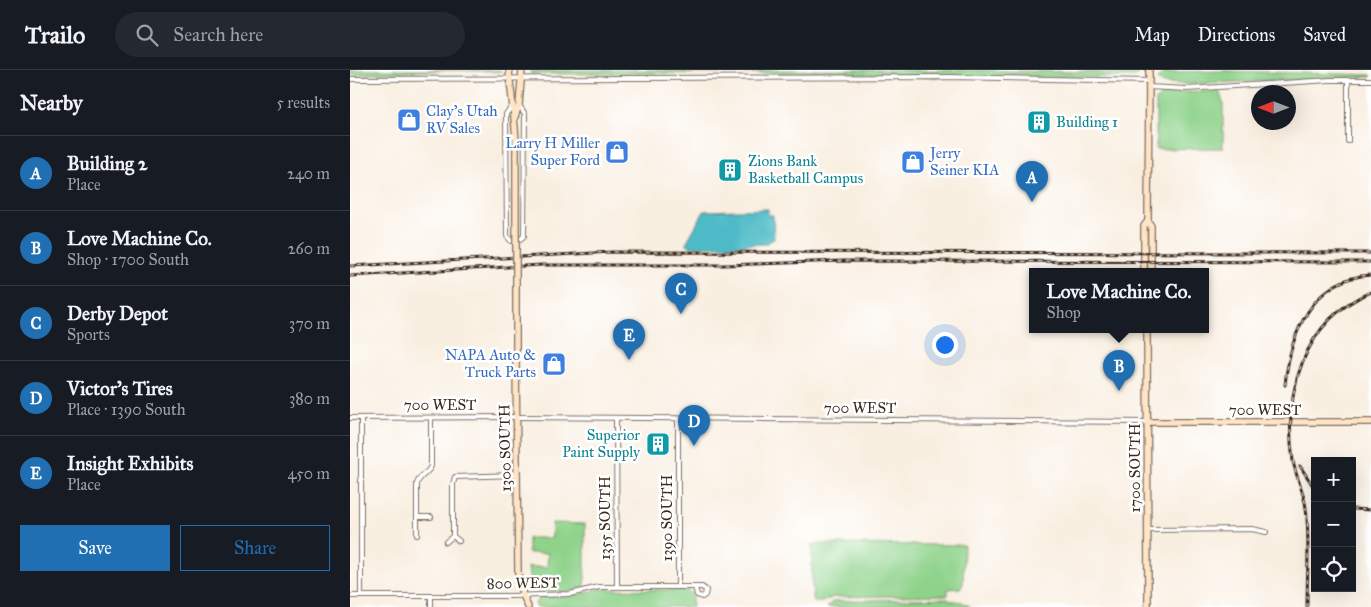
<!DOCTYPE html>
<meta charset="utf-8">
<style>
:root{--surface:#171b24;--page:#242831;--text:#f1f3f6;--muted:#9ea1a6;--line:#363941;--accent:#1f6fb2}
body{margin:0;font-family:"IM FELL Great Primer",serif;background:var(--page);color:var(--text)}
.controls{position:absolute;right:15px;bottom:15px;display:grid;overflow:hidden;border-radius:0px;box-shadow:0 5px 20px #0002}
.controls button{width:45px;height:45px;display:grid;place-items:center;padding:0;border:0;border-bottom:1px solid var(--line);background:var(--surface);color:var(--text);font:25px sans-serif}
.compass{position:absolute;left:901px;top:15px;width:45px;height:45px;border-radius:50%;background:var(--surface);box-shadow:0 5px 20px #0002;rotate:270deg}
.you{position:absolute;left:594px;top:274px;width:18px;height:18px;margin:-12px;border:4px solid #fff;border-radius:50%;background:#1a73e8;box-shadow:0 0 0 8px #1a73e833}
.badge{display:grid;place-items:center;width:32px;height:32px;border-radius:50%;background:var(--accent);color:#fff;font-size:16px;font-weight:700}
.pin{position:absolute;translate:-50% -41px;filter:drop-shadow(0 1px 2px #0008)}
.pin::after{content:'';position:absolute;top:26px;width:18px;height:15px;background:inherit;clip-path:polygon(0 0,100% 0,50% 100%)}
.popup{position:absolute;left:679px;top:198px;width:180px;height:65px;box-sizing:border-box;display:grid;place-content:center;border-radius:0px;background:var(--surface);filter:drop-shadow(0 1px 4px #0005);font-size:16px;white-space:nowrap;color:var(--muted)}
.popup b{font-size:19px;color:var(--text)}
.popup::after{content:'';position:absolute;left:50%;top:100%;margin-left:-10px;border:10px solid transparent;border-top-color:var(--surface)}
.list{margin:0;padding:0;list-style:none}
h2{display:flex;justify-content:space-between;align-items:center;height:65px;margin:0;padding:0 20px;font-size:21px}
h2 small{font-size:16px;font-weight:400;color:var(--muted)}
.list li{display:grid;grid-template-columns:32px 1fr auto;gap:15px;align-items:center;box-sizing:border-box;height:75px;padding:0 20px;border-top:1px solid var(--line)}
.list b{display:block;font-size:19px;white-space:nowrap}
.list p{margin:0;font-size:16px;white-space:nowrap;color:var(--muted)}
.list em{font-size:16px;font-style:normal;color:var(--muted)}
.actions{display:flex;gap:10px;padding:15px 20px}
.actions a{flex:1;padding:11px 0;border:1px solid var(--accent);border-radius:0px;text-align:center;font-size:18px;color:var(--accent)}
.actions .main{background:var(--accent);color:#fff}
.icon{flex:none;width:28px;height:28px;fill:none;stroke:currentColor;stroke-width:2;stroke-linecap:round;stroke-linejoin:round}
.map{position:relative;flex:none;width:1021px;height:537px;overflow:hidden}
header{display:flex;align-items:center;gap:30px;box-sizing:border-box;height:70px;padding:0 25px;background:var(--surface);border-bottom:1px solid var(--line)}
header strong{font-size:24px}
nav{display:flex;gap:28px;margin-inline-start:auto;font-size:18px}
.search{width:350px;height:45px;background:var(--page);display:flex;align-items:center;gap:12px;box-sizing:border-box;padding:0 18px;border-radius:28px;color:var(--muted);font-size:19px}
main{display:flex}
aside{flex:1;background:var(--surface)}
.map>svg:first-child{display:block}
.green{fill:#8fd38b;stroke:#657e54}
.water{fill:#4dbbc7;stroke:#447272}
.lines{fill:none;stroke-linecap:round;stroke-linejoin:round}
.street-casing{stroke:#7e6f62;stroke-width:6}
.secondary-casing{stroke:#7e6f62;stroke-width:8}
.street{stroke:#fff;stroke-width:4}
.secondary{stroke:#ffe4c6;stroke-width:5.5}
.rail-casing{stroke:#3b2a1e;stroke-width:3}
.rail{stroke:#fff;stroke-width:1;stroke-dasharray:4;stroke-linecap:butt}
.secondary-bridge-casing{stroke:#7e6f62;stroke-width:8;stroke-linecap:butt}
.secondary-bridge{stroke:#ffe4c6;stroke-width:5.5}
.labels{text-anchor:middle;stroke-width:5;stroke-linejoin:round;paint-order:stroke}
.shop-label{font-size:15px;fill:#366cbe;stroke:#fff;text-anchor:start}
.culture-label{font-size:15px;fill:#0d838f;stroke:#fff;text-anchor:start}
.street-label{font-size:15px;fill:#3b2a1e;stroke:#fff}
</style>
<header>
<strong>Trailo</strong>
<div class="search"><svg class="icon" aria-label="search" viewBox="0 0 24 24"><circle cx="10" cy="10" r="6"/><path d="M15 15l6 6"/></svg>Search here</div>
<nav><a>Map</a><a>Directions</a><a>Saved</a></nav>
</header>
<main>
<aside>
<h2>Nearby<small>5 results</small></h2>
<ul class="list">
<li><span class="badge">A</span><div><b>Building 2</b><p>Place</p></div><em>240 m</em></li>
<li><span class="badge">B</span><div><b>Love Machine Co.</b><p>Shop · 1700 South</p></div><em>260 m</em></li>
<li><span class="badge">C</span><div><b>Derby Depot</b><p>Sports</p></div><em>370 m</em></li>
<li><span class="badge">D</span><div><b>Victor's Tires</b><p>Place · 1390 South</p></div><em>380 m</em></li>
<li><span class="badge">E</span><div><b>Insight Exhibits</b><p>Place</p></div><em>450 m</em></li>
</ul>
<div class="actions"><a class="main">Save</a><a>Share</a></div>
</aside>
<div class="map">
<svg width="1021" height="537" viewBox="0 0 1021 537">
<rect width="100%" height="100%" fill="#fff"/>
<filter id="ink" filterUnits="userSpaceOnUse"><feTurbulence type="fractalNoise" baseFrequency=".02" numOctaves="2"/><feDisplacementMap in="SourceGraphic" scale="10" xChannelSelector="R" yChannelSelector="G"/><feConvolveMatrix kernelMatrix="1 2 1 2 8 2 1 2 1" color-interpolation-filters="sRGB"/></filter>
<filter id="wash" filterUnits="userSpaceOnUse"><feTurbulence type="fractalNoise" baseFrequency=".0096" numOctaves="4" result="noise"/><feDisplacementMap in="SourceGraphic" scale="20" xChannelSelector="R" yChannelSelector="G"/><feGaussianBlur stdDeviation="1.12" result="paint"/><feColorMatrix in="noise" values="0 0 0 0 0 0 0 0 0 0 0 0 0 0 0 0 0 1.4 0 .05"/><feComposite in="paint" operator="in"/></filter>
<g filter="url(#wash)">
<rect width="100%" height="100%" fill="#f9efe1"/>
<g class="green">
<path d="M0,0H152L150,2L100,0L0,5Z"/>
<path d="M181,0H599L789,3L784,7H576L477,3L181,4Z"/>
<path d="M876,1L1021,5V7L835,14L811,13L807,9L815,2Z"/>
<path d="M869,21L873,32V78L806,79V30L814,23Z"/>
<path d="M202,453L235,454V517C220,524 200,521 184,521L180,517L178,497H197L198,483H178V468H202Z"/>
<path d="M462,474L614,475L613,514L610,518L598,519V525L483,527L472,532H464L462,519Z"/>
<path d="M249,519L337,520L342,524V537H187L185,534L189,527L223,526Z"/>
<path d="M598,528V530L612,532L621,537H477L483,531Z"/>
</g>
<path class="water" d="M418,139V145H423L424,169L415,174L341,177L336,173L354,141Z"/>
</g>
<g filter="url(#ink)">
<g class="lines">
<g class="street-casing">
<g id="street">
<path d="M0,9L601,7L798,11"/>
<path d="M998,10V71"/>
<path d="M798,17L837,19L980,10H1021"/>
<path d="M162,36L156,44L157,166L161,171L169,170L174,166L175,44L169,35"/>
<path d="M0,348L167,347L798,352"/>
<path d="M266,349L267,516"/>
<path d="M328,349V517"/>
<path d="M67,447H81"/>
<path d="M798,460L902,459L916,462"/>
<path d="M67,465V414C69,405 78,404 81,396V348"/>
<path d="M109,471L103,466V414L105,407L168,405"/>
<path d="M96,472L103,466"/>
<path d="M0,526H161L220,524L249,517H352L356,520L355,525L352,527L347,525L345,517"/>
<path d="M11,526V348"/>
<path d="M81,526V537"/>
</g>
</g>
<g class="secondary-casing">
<g id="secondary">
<path d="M159,0C161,25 165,48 166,72"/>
<path d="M799,0L798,151L801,156V202"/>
<path d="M165,47L169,35L172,0"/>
<path d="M794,202V156L798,151"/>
<path d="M797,260L798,537"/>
<path d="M166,288L168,504L171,520L178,537"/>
<path d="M798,352H1021"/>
</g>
</g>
<use href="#street" class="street"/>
<use href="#secondary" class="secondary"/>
<g class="rail-casing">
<g id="rail">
<path d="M0,196L262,182L1021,183"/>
<path d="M0,206L192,195H374L493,191L1021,192"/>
<path d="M935,315C940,264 962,208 1021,205"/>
<path d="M950,396L965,419"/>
<path d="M1002,439L1021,440"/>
<path d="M957,537C957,505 960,470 956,438C954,422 946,407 943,391C933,323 953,250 1021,222"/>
</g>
</g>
<use href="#rail" class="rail"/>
<g class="secondary-bridge-casing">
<path id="secondary-bridge" d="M166,72V288"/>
</g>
<use href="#secondary-bridge" class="secondary-bridge"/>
</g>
</g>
<defs>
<g id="shop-square" transform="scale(1.25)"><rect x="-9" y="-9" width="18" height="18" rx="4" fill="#3f7fe0" stroke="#fff"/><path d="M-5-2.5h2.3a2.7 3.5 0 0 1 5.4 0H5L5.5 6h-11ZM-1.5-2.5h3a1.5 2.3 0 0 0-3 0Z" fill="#fff"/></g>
<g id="building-square" transform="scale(1.25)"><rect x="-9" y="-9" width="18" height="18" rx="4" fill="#0f9aa8" stroke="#fff"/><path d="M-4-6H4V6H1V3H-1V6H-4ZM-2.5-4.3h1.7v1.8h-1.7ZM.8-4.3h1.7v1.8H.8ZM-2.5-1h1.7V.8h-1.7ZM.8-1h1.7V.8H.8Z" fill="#fff"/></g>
</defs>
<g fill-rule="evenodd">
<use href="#shop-square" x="59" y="50"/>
<use href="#building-square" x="689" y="52"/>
<use href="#shop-square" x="267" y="82"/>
<use href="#shop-square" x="563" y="92"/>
<use href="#building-square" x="380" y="100"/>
<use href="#shop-square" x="204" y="294"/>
<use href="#building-square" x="308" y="374"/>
</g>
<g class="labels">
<g class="shop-label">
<text x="76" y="46">Clay's Utah<tspan x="76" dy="17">RV Sales</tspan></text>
<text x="250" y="78" text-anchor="end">Larry H Miller<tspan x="250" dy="17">Super Ford</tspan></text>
<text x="580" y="88">Jerry<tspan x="580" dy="17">Seiner KIA</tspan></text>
<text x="186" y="290" text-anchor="end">NAPA Auto &amp;<tspan x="186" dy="17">Truck Parts</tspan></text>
</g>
<g class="culture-label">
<text x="706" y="57">Building 1</text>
<text x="398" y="96">Zions Bank<tspan x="398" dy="17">Basketball Campus</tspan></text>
<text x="290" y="370" text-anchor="end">Superior<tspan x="290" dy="17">Paint Supply</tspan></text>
</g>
<g class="street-label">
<text x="90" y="340">700 WEST</text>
<text x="510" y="343">700 WEST</text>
<text x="915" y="345">700 WEST</text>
<text transform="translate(155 378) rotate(-91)" y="5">1300 SOUTH</text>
<text transform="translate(785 398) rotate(-90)" y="5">1700 SOUTH</text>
<text transform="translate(255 448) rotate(-90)" y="5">1355 SOUTH</text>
<text transform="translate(317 448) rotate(-90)" y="5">1390 SOUTH</text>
<text transform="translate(173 513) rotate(-1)" y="5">800 WEST</text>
</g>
</g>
</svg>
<div class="controls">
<button>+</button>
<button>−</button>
<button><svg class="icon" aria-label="locate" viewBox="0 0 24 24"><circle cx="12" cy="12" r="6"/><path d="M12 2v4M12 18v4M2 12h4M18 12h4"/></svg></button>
</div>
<svg class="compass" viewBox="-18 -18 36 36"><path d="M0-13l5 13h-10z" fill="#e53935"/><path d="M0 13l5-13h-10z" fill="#9ea1a6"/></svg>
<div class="you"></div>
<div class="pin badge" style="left:682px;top:132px">A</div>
<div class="pin badge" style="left:769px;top:321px">B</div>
<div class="popup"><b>Love Machine Co.</b>Shop</div>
<div class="pin badge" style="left:331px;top:244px">C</div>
<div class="pin badge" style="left:344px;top:376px">D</div>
<div class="pin badge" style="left:279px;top:290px">E</div>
</div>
</main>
